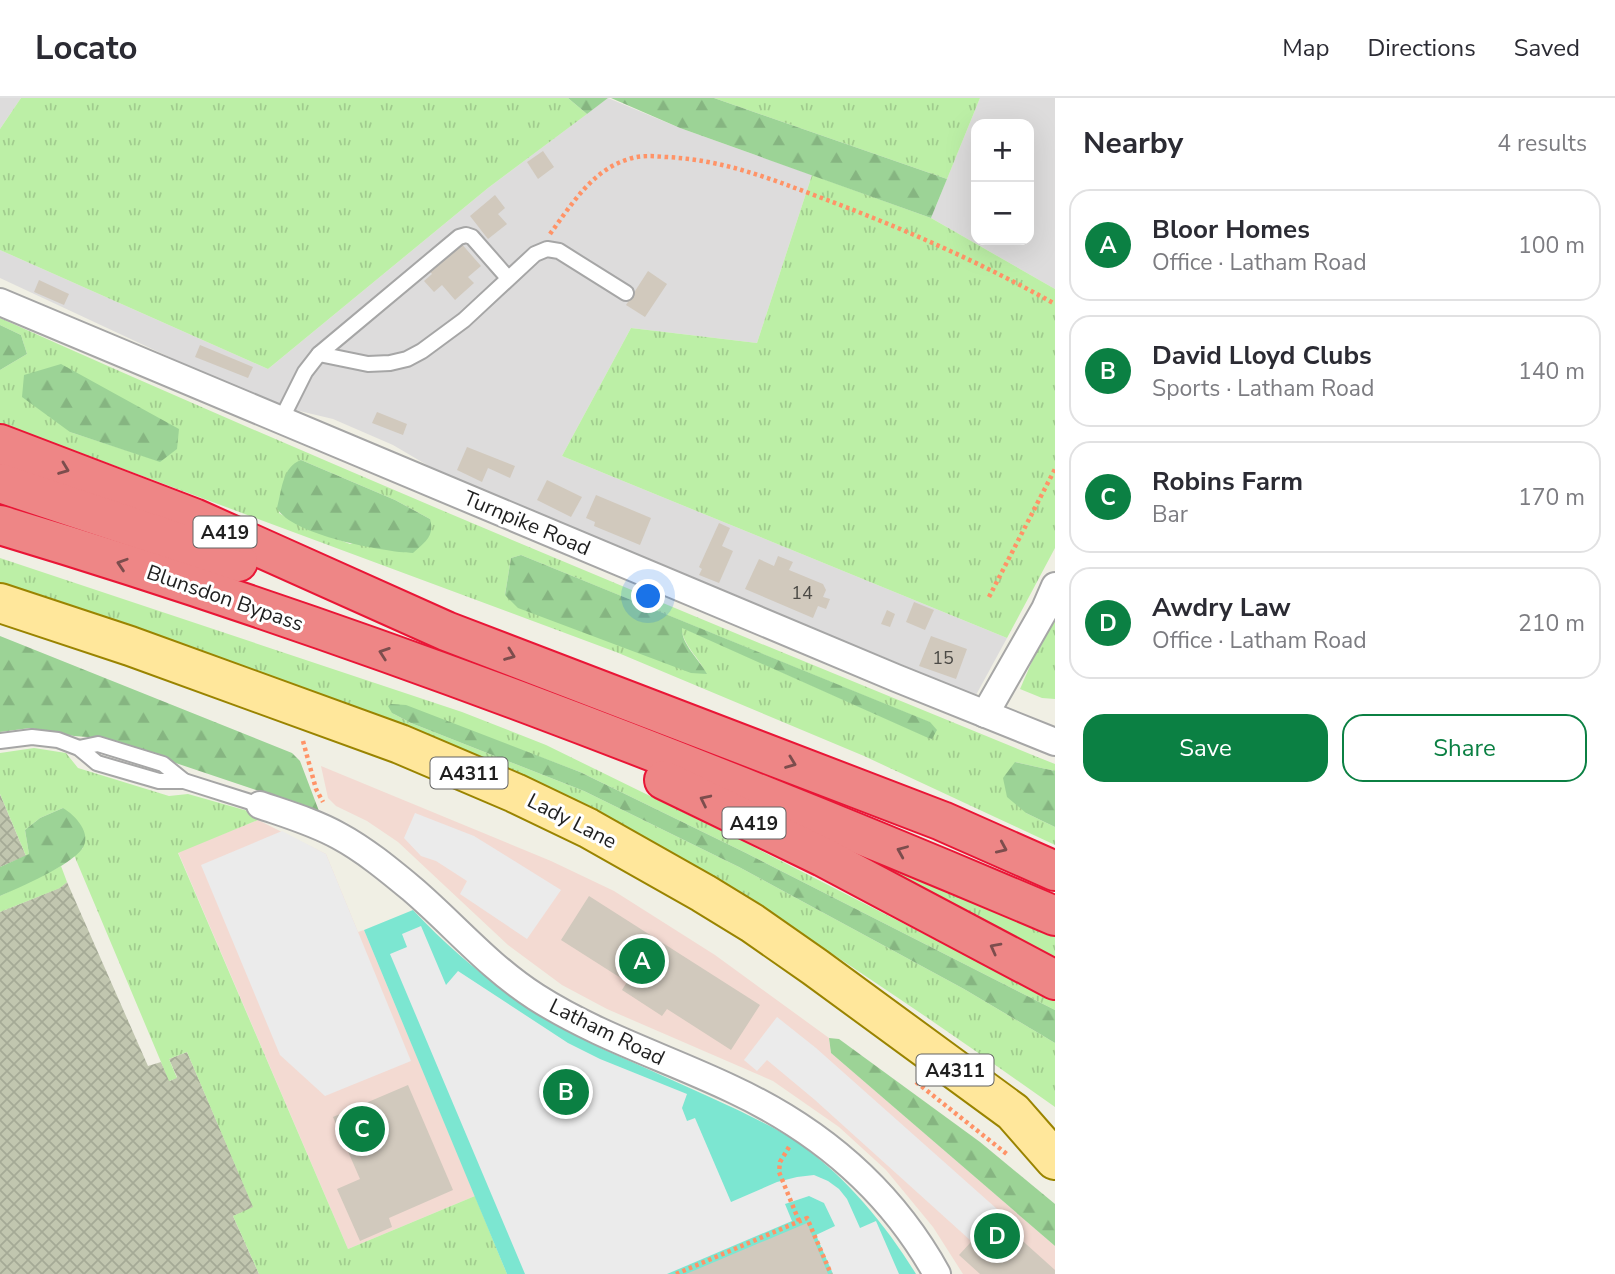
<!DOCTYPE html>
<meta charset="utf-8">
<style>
:root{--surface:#fff;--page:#f7f7f7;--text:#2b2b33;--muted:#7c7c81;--line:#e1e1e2;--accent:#0b8043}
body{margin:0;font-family:"Nunito Sans",sans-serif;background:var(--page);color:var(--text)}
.controls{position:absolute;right:21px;top:21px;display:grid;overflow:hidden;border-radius:14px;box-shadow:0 7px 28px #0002}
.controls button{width:63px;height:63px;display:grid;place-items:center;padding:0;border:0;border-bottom:2px solid var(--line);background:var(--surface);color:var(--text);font:35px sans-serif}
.you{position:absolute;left:649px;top:499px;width:24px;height:24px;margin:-18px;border:5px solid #fff;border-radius:50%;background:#1a73e8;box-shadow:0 0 0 10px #1a73e833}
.badge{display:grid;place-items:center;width:46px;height:46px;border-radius:50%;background:var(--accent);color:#fff;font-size:23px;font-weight:700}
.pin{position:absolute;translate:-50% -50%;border:4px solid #fff;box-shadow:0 2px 7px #0006}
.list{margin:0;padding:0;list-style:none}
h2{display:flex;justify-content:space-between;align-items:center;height:91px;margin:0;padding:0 28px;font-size:30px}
h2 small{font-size:23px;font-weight:400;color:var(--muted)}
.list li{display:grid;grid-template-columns:46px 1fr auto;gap:21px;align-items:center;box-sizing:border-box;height:112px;margin:0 14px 14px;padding:0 14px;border:2px solid var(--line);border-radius:21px}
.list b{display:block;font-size:26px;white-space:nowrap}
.list p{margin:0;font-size:23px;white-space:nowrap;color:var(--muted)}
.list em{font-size:23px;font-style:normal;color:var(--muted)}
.actions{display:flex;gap:14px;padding:21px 28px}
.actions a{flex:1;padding:16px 0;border:2px solid var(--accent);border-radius:21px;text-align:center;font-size:24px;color:var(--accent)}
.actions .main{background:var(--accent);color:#fff}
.map{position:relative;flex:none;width:1055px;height:1176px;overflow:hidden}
header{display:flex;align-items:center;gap:42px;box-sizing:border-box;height:98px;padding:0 35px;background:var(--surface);border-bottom:2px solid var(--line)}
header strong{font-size:33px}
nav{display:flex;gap:38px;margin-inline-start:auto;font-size:24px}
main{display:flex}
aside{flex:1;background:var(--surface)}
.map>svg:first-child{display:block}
.residential{fill:#dddcdc;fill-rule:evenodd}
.commercial{fill:#f3dad2}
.construction{fill:url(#construction-cross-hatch)}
.grass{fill:url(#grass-tufts);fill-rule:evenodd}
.forest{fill:url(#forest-firs)}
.pitch{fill:#7ce6d1}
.parking{fill:#ebebeb}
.building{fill:#d1c9bd}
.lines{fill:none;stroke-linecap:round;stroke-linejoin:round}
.lane-casing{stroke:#a6a6a6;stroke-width:18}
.street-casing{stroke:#a6a6a6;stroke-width:30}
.primary-casing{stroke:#9a8400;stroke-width:42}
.highway-casing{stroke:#e91636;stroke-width:42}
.path{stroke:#ff9367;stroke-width:4.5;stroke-dasharray:3.5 3.5;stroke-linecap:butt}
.lane{stroke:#fff;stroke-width:14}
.street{stroke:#fff;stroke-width:26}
.primary{stroke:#ffe79b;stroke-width:38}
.highway{stroke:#ee8686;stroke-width:38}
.oneway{stroke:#7c4d4d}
.labels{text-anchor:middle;stroke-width:6;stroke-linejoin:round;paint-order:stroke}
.number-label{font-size:18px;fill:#4c4a46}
.shield{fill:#fff;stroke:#626262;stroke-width:2}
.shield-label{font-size:19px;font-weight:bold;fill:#1f1f1f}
.street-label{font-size:21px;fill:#1f1f1f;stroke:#fff}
</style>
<header>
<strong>Locato</strong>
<nav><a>Map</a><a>Directions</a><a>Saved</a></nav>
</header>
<main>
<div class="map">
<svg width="1055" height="1176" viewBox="0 0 1055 1176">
<defs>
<pattern id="construction-cross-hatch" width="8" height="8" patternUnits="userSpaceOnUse" patternTransform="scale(1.75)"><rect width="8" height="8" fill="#c1c6af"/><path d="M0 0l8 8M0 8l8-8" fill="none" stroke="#a5aa96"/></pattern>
<pattern id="grass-tufts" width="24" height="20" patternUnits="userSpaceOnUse" patternTransform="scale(1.75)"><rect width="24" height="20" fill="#bcefa6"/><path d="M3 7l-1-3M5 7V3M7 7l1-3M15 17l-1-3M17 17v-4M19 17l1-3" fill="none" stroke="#a1cc8e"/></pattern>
<pattern id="forest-firs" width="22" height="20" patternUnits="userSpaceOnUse" patternTransform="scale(1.75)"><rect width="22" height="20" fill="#9cd396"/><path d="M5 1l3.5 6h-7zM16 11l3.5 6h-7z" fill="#86b581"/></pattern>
</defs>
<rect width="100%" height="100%" fill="#f0efe4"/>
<g class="residential">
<path d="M0,0H21L0,31Z"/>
<path d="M608,0L680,30L812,77L757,245L631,230L562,358L1007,540L976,597L456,384L393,347L333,321L270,306L0,180V152L268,271L488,90Z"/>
<path d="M980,0H1055V191L931,120ZM976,26H1029V142H976Z"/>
</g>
<g class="commercial">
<path d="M321,668L551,763L614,793L715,857L829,940L831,955L1055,1148V1176H963L933,1129L886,1072L839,1029L773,983L607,911L562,887L508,847L398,744L367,723L336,708L328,700Z"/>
<path d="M258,722L326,756L358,834L364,832L475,1098L348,1151L178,754Z"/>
</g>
<g class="construction">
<path d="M0,696L26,758L0,769Z"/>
<path d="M67,784L148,968L161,964L170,983L177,979L169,961L187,954L254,1110L233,1118L259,1176H0V814L59,790Z"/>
</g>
<g class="grass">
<path d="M21,0H568L587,16L488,90L268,271L0,152V31Z"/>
<path d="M714,0H980L947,81Z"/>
<path d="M812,77L931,120L1055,191V450L1007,540L562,358L631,230L757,245Z"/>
<path d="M0,220C348,376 701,522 1055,666V673L1015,664L1026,715L1055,729V747L864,658L616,554L0,325V272L27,256L21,237L0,227ZM70,334L177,350L159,363ZM301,362L395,402L430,421L350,446L294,424L279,415ZM521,457L929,624L932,641L681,529C683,548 700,560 706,576L505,497L511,460Z"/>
<path d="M0,460L462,614L546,647L748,746L1055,903V912L746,755L580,674L495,642L392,615L411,625L584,693L739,769L964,891L1055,945V1009C946,932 836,855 722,786L0,489Z"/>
<path d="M1052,517L1055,521V601L1042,600L1020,591Z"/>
<path d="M34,650L66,655L78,670L169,698L188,696L255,715L258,722L178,755L348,1151L475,1098L507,1176H259L233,1118L253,1109L187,954L169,961L177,980L169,983L74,757L83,750L63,710L40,720L25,732L29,756L26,758L0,696V655Z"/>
<path d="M893,767L1055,836V868L887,776L888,770Z"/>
<path d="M61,768L67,784L60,790L0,814V798Z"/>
</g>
<g class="forest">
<path d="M568,0H608L587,16Z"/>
<path d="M611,0H714L947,81L931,120L680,30Z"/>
<path d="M0,227L21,237L27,256L0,272Z"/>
<path d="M61,266L179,331L177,351L160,364L70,334L22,299L24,277Z"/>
<path d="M301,362L395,402L430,421C435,438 425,444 413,455C384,454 291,437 277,410C282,392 282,369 301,362Z"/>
<path d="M521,457L930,624L937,632L932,641L926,639L682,530C681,546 699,561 707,576L691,575L518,510L505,497L511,460Z"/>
<path d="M0,538L292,655L300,663L319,713L101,640L74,638L30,630L0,634Z"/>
<path d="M391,606L406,607L580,674L746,755L1055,912V945L964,891L739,769L584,693L411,625L392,615L388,608Z"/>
<path d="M1015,664L1055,673V729L1026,715L1007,699L1003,680Z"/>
<path d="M63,710C75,717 93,736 82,751C71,767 19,790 0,798V769L29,756L25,732L40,720Z"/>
<path d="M829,940L839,941L980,1044L1055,1106V1148L831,955Z"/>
</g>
<path class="pitch" d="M413,812C467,870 533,918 605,952C650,972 695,992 740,1013C760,1023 782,1033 800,1046C847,1080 886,1127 916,1176H507L364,832Z"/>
<g class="parking">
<path d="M415,715L474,738L561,792L527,841L460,796L467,783L436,763L421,758L404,740Z"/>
<path d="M282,733L326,756L411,963L325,998L280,957L201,767Z"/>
<path d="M421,828L446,887L458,873L568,945L600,961L687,996L682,1010L687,1023L695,1020L731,1104L777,1084L797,1079L814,1077L828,1083L839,1091L847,1101L860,1130L876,1123L899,1176H833L816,1137L835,1128L824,1105L809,1098L785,1106L792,1123L667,1176H525L390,856L407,849L402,836Z"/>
<path d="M777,919L816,950L997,1111L970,1142L815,1002L767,962L757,973L744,962Z"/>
</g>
<g class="building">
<path d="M543,53L554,69L538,81L527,64Z"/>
<path d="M495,97L505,110L498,116L507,126L488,141L470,118Z"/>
<path d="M460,144L481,168L468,179L474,185L455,202L442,187L434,194L424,183L432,176L429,172Z"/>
<path d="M648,173L667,186L645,219L626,207Z"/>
<path d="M39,182L69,196L64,207L34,194Z"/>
<path d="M200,247L253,269L248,280L195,259Z"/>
<path d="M377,314L407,326L403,337L372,325Z"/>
<path d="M467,349L515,368L510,380L488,370L482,384L457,372Z"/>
<path d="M547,382L582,399L571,419L537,402Z"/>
<path d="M596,397L651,420L640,447L594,428L595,424L586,420Z"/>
<path d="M719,425L730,430L722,448L733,453L719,485L699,477L702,471L699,469Z"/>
<path d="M778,458L793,464L789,472L823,486L826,492L823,499L830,501L826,511L818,508L813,520L745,491L759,461L774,468Z"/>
<path d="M914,504L934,512L925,532L906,524Z"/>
<path d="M887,512L895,516L890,529L881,526Z"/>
<path d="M931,538L967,551L956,581L919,568Z"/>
<path d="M589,798L760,907L731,952L667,911L662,918L622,892L627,884L561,842Z"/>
<path d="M408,987L453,1092L389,1120L392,1129L360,1143L337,1091L360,1081L333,1019Z"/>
<path d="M995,1118L1055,1172V1176H980L959,1157Z"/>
<path d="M807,1125L828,1176H686Z"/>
</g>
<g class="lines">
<g class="lane-casing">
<g id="lane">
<path d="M319,256L368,266L390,265L407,261L422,253L464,222L535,156L547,151L559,153L626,195"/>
<path d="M281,322L305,274L319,256L459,139L466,137L472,139L508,180"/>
<path d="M0,643L32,639L58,642L79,650L97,665L159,683H184L260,707"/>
<path d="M79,650L98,646L163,666L184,683"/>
</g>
</g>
<g class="street-casing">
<g id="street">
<path d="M0,204L896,580L1055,644"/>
<path d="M985,616L1045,511L1055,488"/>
<path d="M260,707C286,716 314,724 339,738C365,752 389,772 412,791C453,826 489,869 536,899C597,938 667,960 732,991C820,1032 890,1091 937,1176"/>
</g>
</g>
<g class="primary-casing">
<path id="primary" d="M0,505L130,548L400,646L515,695L588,730L703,795L752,825L815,869L1013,1014L1055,1062"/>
</g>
<g class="highway-casing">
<g id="highway">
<path d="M0,346L194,420L446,533L942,723L1055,773"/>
<path d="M0,385L238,464"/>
<path d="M0,427C359,535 710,671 1055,818"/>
<path d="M664,682L823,759L1055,882"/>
</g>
</g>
<g class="path">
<path d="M550,136C572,106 592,72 629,61C641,57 653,58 666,59C723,62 766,79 819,99C900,129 980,164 1055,206"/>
<path d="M989,499L1055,371"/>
<path d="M303,643L316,691L323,704"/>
<path d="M916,984L1008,1057"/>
<path d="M789,1049L780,1064L779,1074L799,1123"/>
<path d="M676,1176L807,1120L831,1176"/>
</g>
<use href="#lane" class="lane"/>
<use href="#street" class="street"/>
<use href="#primary" class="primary"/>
<use href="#highway" class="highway"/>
</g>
<defs><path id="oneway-chevron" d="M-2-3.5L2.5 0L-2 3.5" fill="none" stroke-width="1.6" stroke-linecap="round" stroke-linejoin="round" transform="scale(1.75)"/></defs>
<g class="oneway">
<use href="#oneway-chevron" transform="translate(64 371) rotate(21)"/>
<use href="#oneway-chevron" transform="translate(122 466) rotate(-162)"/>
<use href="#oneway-chevron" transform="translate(384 555) rotate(-161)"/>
<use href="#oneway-chevron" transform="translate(510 557) rotate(21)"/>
<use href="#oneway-chevron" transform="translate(791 665) rotate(21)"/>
<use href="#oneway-chevron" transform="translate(705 702) rotate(-154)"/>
<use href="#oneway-chevron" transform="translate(1002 750) rotate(24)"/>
<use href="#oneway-chevron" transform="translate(902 753) rotate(-157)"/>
<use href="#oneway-chevron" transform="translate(995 850) rotate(-152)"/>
</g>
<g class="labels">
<g class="number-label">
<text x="802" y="501">14</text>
<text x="943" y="566">15</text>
</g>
<g class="shield">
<rect x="193.5" y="418.5" width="63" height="31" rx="5"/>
<rect x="430.5" y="659.5" width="77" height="31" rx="5"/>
<rect x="722.5" y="709.5" width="63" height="31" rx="5"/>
<rect x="916.5" y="956.5" width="77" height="31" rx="5"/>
</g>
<g class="shield-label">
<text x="225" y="441">A419</text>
<text x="469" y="682">A4311</text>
<text x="754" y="732">A419</text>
<text x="955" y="979">A4311</text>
</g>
<g class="street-label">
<text transform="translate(527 425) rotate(23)" y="7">Turnpike Road</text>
<text transform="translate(225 500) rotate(19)" y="7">Blunsdon Bypass</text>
<text transform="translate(572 723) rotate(27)" y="7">Lady Lane</text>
<text transform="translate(607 934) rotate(26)" y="7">Latham Road</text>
</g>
</g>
</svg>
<div class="controls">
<button>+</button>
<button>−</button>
</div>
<div class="you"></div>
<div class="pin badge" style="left:642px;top:863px">A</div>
<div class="pin badge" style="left:566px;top:994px">B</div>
<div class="pin badge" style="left:362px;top:1031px">C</div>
<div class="pin badge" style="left:997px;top:1138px">D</div>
</div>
<aside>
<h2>Nearby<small>4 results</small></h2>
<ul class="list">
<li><span class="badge">A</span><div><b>Bloor Homes</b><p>Office · Latham Road</p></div><em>100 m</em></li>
<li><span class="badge">B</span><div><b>David Lloyd Clubs</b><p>Sports · Latham Road</p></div><em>140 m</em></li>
<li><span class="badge">C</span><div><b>Robins Farm</b><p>Bar</p></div><em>170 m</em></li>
<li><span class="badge">D</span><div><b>Awdry Law</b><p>Office · Latham Road</p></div><em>210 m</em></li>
</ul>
<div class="actions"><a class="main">Save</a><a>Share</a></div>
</aside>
</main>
